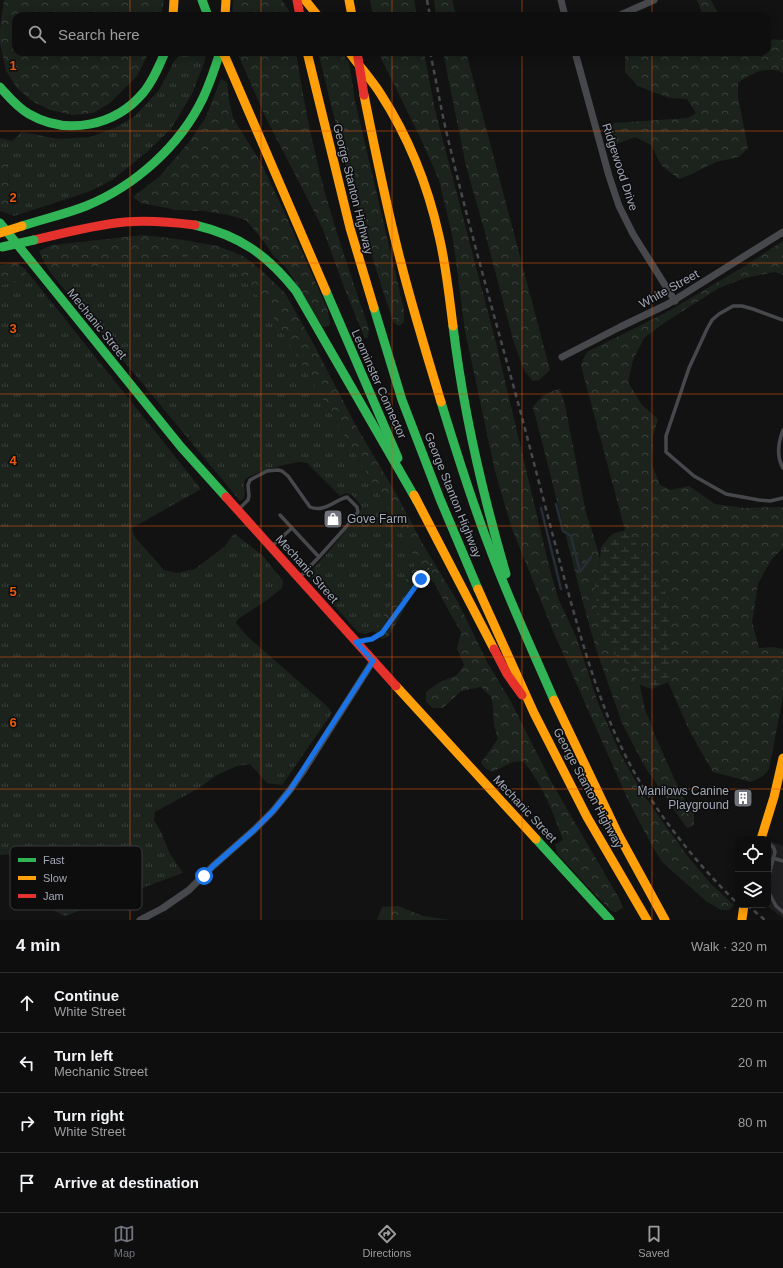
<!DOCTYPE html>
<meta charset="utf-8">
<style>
:root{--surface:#0e0e0e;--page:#1c1c1c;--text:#f1f3f6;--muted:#9b9c9e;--line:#2e2e2e;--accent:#70737c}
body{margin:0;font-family:Arial,sans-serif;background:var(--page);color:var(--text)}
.controls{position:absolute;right:12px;bottom:12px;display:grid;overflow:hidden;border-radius:8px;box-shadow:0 2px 10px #0003}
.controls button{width:36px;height:36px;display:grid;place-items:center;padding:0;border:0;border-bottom:1px solid var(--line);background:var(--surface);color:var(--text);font:20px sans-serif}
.stop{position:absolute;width:12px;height:12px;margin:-9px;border:3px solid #1a73e8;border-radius:50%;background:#fff}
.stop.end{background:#1a73e8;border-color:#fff;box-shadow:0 1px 4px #0008}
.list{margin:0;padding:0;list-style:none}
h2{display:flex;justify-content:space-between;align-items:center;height:52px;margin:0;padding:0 16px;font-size:17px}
h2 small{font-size:13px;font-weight:400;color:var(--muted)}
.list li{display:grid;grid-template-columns:26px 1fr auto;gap:12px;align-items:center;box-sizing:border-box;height:60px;padding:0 16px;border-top:1px solid var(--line)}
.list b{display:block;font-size:15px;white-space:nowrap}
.list p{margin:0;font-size:13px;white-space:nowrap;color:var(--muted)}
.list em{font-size:13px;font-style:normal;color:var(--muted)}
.icon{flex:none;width:22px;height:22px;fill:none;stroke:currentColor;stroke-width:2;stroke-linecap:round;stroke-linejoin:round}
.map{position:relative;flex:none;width:783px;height:920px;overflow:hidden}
.search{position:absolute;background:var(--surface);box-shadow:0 2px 10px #0003;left:12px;right:12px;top:12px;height:44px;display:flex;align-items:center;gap:10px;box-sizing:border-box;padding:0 14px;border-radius:12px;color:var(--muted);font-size:15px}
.sheet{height:292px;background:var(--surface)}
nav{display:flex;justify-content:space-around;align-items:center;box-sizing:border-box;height:56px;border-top:1px solid var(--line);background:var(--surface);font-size:11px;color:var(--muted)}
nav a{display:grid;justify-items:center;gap:2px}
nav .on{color:var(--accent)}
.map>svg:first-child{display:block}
.built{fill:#1f1f21}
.grass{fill:url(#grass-tufts)}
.forest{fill:url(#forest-crowns)}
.wetland{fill:url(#wetland-marsh)}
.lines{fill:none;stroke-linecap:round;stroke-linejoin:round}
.stream{stroke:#252d35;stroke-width:2.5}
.path{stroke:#48494d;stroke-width:1.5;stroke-dasharray:2 3;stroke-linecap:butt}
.lane{stroke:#46484c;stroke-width:3.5}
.street{stroke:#46484c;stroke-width:7}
.fast{stroke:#30b455;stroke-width:9}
.slow{stroke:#ff9f0a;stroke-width:9}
.jam{stroke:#e5322d;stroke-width:9}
.rail{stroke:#47484c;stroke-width:2.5;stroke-dasharray:5 4;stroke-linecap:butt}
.fast-bridge{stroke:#30b455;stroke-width:9}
.slow-bridge{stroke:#ff9f0a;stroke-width:9}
.jam-bridge{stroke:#e5322d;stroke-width:9}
.route{stroke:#1a73e8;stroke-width:5}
.grid{fill:none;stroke:#e8590c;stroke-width:1;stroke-opacity:0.55}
.labels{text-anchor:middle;stroke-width:3;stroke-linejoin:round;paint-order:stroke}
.street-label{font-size:12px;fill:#a2a7b5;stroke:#0d0d0e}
.poi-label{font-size:12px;fill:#a2a7b5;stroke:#0d0d0e;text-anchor:start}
.key{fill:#0d0d0e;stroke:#3a3b40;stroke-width:1}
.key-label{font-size:11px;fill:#a2a7b5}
.grid-label{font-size:13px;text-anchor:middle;font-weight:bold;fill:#e8590c;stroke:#0d0d0e;stroke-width:3;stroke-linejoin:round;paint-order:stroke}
</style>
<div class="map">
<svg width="783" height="920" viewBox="0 0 783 920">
<defs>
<pattern id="grass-tufts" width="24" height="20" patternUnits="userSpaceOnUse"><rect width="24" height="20" fill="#1c231d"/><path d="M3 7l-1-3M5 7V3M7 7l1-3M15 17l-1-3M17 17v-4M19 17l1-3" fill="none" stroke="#3a403c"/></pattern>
<pattern id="forest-crowns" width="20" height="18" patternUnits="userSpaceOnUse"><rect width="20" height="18" fill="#1c231d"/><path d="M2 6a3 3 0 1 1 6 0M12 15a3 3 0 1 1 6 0" fill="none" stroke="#3a403c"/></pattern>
<pattern id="wetland-marsh" width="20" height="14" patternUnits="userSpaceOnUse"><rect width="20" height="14" fill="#1c231d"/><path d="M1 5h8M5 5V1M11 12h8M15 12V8" fill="none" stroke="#3a403c"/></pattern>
</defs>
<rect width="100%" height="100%" fill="#121213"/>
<path class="built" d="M770,841L783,846V918L766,905H768V846Z"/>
<g class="grass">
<path d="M186,52H207L204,63L192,94L171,129L147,152L112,180L88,192L14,216L6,213L13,207L9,191L8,168L0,150V138L12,141L22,132L58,139L90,137L115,128L135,116L159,90L175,60L181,54Z"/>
<path d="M183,256L210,259L238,273L260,298L285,336L371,480L408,544L414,557L415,567L374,631L365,634L358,632L311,580L310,572L330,550L360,513L361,506L352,495L346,493L340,496L307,463C305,463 303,462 301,462C292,462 251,473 246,479C240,486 250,497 240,501L50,272L60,274L133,260Z"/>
<path d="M25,269L201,489L132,528L134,536L164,570L177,573L195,569L225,546L232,536L235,534L263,556L283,581L282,588L267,600L238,619L236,623L247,636L328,707L332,713L282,785L267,783L250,764L237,766L217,775L199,788L155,812L154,820L161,832L170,854L183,873L65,916L34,901L39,887L27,865L14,854L0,855V285L27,280Z"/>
</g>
<g class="forest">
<path d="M4,0H164L161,16H16V52H149L137,76L110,103L93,113L73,115L50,110L32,101L17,88L6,71L0,42V29Z"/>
<path d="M233,0H282L289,11L290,16H232Z"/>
<path d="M370,0H414L417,16H373Z"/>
<path d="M434,0H452L456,16H436Z"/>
<path d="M697,0H711L719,16H703Z"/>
<path d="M767,39L783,40V73C767,65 751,73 738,83V97L748,148L739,157L716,162L692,174L679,179L662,166L651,145L635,137L617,144L605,132L614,123L688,118L696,113L687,99L669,98L638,86L625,72V52H767Z"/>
<path d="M237,52H296C303,98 312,144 324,189C337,236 353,282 369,329L368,337L365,339L344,287L322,227L265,116Z"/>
<path d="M318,52H341L349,62L355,101L404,310V322L399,326L394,323L387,303L366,238L348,173Z"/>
<path d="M379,52H424L435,110L496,343L549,566L558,598L577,639L598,703L621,755L640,789L662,821L689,858L711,884L734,905L729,910H721L706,901L662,862L650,842L629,802L553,631L511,526L495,471L465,331L453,239L439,180L420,137L380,56Z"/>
<path d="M443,52H466L550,370L539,380L533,381L525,372L514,343L484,229L466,166Z"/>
<path d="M221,79L227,82L229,100L233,118L260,161L283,209L327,308L330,322L329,326L323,327L287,269L273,255L262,239L246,220L228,215L204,211L177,210L141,203L133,197L160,176L189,142L206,117Z"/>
<path d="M0,150L8,168L9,191L13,208L6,213L0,211Z"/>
<path d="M144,235L177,239L218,246L243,256L261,270L285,293L312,341L355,424L398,497L421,541L459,604L487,662L511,702L552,783L620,900L623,908L616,912L611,911L558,855L555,845L563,840C553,811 542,784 523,761L513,762L492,772L485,768L481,763L498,739L494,725L493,708L491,697L481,687L461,691L443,708H432L426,701V692L440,682L457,675L464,665L457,649L461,632L446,606L435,584L430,580L421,579L389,636L382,639L374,631L414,567V557L408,544L371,480L285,336L260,298L238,273L210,259L183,256L133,260L60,274L50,272L42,258L39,251L52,245Z"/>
<path d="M783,241V275L775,272L745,278L719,288L664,323L644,338L633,360L628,382L642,405L658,419L653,437L652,465L660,485L671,490L689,486L715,504L744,508L783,507V548L771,560L758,584L752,622L759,648L774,647L783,649V697L769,769L763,776L751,782L713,772L690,732L668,682L670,671L668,637L670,605L659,576L642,551L625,530L581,366L584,357L587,352L667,312L743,267Z"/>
<path d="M16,262L25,269L27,280L0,285V265Z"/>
<path d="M560,389L565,405L586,513L593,534L600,559L595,584L611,651L629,666L640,685L645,709L656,738L682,796L694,814V825L688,828L686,827L645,767L622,723L595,646L581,595L533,407C541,396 547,392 560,389Z"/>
<path d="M398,906L423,916L450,920H377L382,907Z"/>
</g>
<path class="wetland" d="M625,530L642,551L659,576L670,605L668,637L670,671L668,682L652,689L640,685L629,666L611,651L598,622L595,584L600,559L601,547L612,534Z"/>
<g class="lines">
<g class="stream">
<path d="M556,504L563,531L571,536L580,572L591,557"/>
<path d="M541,508L561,589"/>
</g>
<path class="path" d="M367,640L377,637L386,629L433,562"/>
<g class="lane">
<path d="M783,320L753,309L742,306H733L719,314L712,320L707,329L689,368L666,436V452L694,476L726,494L759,500L770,501L783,498"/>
<path d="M783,430C778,443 776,456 783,468"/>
<path d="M238,510L248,500L249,496L248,485L250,480L267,471L278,470L282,471L288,476L310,507C324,513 335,500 347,497L357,507L358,512L346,527L319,557"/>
<path d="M280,515L292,528"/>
<path d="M272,546L292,528L319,557L300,577"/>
<path d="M768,844C773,845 774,848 775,852L768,879"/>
<path d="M773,858L783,861"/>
<path d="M768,891L776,906L783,912"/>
</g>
<g class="street">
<path d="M561,0L565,16"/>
<path d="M618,16L654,0"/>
<path d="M575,52L609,176L619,206L633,234L675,301"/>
<path d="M562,357L620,327L668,304L783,232"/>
<path d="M140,920L163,908L189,890L213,866L254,830L273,811L290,790L304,770L373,661"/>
</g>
<g class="fast">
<path d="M202,0L208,16"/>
<path d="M0,87C9,97 17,107 29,114C67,136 115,126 143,93C153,81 159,66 165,52"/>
<path d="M0,223L181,447L226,497"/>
<path d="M195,225C241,236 267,255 296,291L417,501"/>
<path d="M22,226C43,219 66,214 86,206C135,186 180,146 203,98C210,83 215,68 220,52"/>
<path d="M326,291L398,458"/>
<path d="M374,308L402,400L440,499L478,589"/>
<path d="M453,326C463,410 482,492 506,574"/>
<path d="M441,402C456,451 471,499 489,546C508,598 532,649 554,700"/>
<path d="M536,839L610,920"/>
</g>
<g class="slow">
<path d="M305,0L318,16"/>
<path d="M349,0L352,16"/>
<path d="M173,16L174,0"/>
<path d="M225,16L226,0"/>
<path d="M223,52L326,291"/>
<path d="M307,52L350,228L374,308"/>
<path d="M349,52C359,66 371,79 380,93C408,136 428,186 439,236C446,265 449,295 453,326"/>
<path d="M364,95C375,150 386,205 400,259C412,307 427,355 441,402"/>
<path d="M414,495L494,649"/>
<path d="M478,589L534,713L587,817L647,920"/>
<path d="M396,686L536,839"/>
<path d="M554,700L618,834L665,920"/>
<path d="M761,839L774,797L783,758"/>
</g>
<g class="jam">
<path d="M297,0L300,16"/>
<path d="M34,240C64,233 94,225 125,222C148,220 172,222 195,225"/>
<path d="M226,497L396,686"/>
<path d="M494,649L507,674L522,695"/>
</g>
<g class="rail">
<path d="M427,0L430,16"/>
<path d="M430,52C437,84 442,116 450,147C471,235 496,322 520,410C534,463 548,517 562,570C581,638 599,708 633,770C661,819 697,864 738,904"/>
<path d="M747,905L765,920"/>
</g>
<path class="fast-bridge" d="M2,247L34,240"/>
<g class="slow-bridge">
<path d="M0,233L22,226"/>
<path d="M742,919L744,905"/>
</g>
<path class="jam-bridge" d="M357,52L364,95"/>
</g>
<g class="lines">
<path class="route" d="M204,876L213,866L254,830L273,811L290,790L373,661L356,642L372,639L382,633L421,579"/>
</g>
<path class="grid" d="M130,0V16M261,0V16M392,0V16M522,0V16M652,0V16M130,52V920M261,52V920M392,52V920M522,52V920M652,52V920M0,131H783M0,263H783M0,394H783M0,526H783M0,657H783M0,789H783"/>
<defs>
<g id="shop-square" transform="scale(1)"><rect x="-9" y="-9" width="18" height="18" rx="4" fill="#70737c" stroke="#0d0d0e"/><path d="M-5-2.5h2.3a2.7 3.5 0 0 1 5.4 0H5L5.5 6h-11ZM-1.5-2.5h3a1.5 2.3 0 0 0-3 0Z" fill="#fff"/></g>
<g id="building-square" transform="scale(1)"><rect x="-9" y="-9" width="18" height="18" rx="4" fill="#70737c" stroke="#0d0d0e"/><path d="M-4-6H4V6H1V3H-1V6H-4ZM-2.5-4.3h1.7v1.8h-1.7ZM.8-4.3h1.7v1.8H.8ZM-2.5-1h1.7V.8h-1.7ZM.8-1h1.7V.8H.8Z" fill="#fff"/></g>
</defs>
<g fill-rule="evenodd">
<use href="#shop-square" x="333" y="519"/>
<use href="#building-square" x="743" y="798"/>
</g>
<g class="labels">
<g class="street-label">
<text transform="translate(620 167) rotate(72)" y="4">Ridgewood Drive</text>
<text transform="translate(353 189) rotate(76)" y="4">George Stanton Highway</text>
<text transform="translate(669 289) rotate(-29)" y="4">White Street</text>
<text transform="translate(97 324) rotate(51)" y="4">Mechanic Street</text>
<text transform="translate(379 384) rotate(66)" y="4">Leominster Connector</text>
<text transform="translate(453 495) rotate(68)" y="4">George Stanton Highway</text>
<text transform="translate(307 569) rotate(48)" y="4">Mechanic Street</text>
<text transform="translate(588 788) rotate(62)" y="4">George Stanton Highway</text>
<text transform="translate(525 809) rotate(47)" y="4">Mechanic Street</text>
</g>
<g class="poi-label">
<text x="347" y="523">Gove Farm</text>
<text x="729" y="795" text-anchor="end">Manilows Canine<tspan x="729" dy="14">Playground</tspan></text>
</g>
</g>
<rect x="10" y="846" width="132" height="64" rx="6" class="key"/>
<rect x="18" y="858" width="18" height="4" fill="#30b455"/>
<rect x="18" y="876" width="18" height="4" fill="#ff9f0a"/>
<rect x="18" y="894" width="18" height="4" fill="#e5322d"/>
<g class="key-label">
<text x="43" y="864">Fast</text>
<text x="43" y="882">Slow</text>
<text x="43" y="900">Jam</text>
</g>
<g class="grid-label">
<text x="13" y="70">1</text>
<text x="13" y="202">2</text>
<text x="13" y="333">3</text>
<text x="13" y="465">4</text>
<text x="13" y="596">5</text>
<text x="13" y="727">6</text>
</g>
</svg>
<div class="controls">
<button><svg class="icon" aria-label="locate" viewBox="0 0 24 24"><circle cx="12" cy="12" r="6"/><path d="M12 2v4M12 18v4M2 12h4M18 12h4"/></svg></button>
<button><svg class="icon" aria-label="layers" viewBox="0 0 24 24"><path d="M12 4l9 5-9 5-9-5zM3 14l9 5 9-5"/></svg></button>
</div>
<div class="stop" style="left:204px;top:876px"></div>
<div class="stop end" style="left:421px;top:579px"></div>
<div class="search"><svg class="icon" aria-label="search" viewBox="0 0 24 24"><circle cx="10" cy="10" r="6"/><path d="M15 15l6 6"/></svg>Search here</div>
</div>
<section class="sheet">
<h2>4 min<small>Walk · 320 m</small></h2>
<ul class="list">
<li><svg class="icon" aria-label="ahead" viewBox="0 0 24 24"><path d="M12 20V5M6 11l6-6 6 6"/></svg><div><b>Continue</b><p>White Street</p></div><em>220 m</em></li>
<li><svg class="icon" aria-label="left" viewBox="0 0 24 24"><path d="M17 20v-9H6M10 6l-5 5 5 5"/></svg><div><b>Turn left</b><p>Mechanic Street</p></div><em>20 m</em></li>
<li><svg class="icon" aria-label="right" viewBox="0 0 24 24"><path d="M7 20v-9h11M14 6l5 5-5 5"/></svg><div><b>Turn right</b><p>White Street</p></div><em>80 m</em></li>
<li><svg class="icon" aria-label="arrive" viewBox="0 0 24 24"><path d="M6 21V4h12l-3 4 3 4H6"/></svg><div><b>Arrive at destination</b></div></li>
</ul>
</section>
<nav>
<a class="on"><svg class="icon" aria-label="map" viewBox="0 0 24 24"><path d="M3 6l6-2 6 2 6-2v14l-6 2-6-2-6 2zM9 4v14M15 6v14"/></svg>Map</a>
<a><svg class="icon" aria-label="directions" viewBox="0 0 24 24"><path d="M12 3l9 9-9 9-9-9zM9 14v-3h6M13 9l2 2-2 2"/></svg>Directions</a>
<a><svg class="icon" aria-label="saved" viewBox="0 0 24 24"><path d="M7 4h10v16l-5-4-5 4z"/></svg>Saved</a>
</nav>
